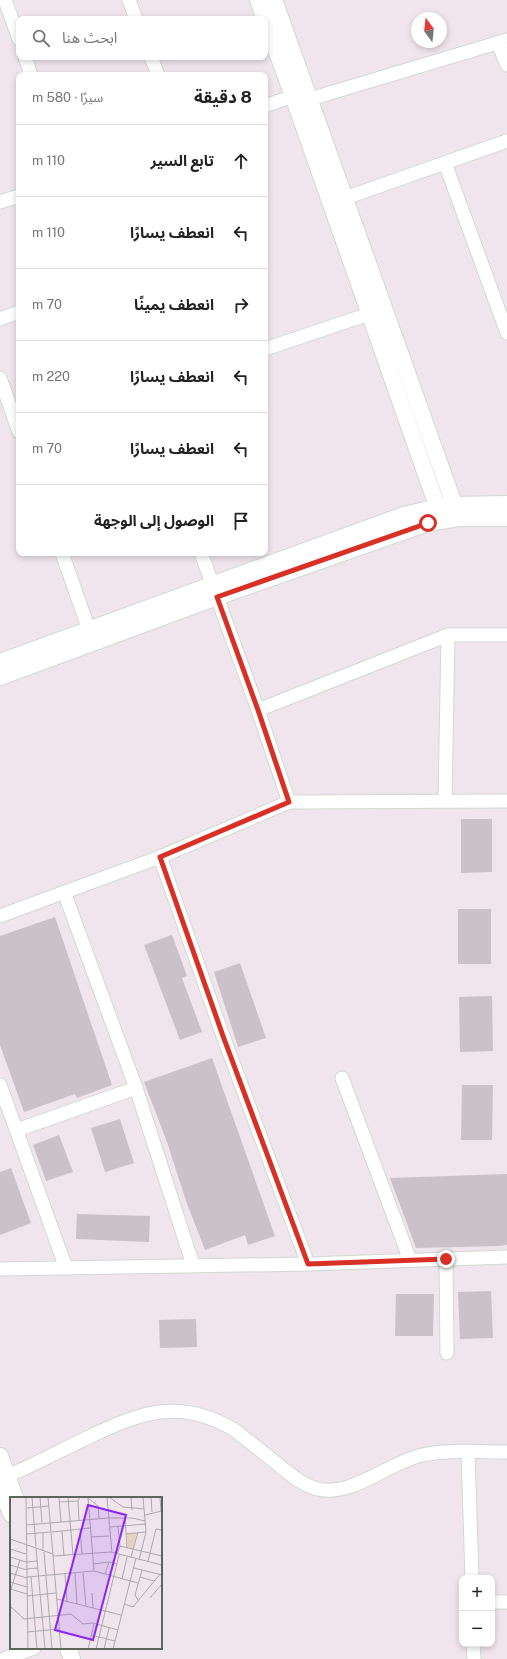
<!DOCTYPE html>
<html lang="ar">
<meta charset="utf-8">
<style>
:root{--surface:#fff;--page:#f6f6f6;--text:#222;--muted:#767676;--line:#e0e0e0}
body{margin:0;font-family:"Public Sans","Noto Sans Arabic",sans-serif;background:var(--page);color:var(--text);direction:rtl}
.controls{position:absolute;right:12px;bottom:12px;display:grid;overflow:hidden;border-radius:8px;box-shadow:0 2px 6px #0003}
.controls button{width:36px;height:36px;display:grid;place-items:center;padding:0;border:0;border-bottom:1px solid var(--line);background:var(--surface);color:var(--text);font:20px sans-serif}
.compass{position:absolute;left:411px;top:12px;width:36px;height:36px;border-radius:50%;background:var(--surface);box-shadow:0 2px 6px #0003;rotate:345deg}
.stop{position:absolute;width:12px;height:12px;margin:-9px;border:3px solid #d93025;border-radius:50%;background:#fff}
.stop.end{background:#d93025;border-color:#fff;box-shadow:0 1px 4px #0008}
.list{margin:0;padding:0;list-style:none}
h2{display:flex;justify-content:space-between;align-items:center;height:52px;margin:0;padding:0 16px;font-size:17px}
h2 small{font-size:13px;font-weight:400;color:var(--muted)}
.list li{display:grid;grid-template-columns:26px 1fr auto;gap:12px;align-items:center;box-sizing:border-box;height:72px;padding:0 16px;border-top:1px solid var(--line)}
.list b{display:block;font-size:15px;white-space:nowrap}
.list em{font-size:13px;font-style:normal;color:var(--muted)}
.icon{flex:none;width:22px;height:22px;fill:none;stroke:currentColor;stroke-width:2;stroke-linecap:round;stroke-linejoin:round}
.map{position:relative;flex:none;width:507px;height:1659px;overflow:hidden;direction:ltr}
.search{position:absolute;background:var(--surface);box-shadow:0 2px 6px #0003;left:16px;top:16px;width:252px;height:44px;display:flex;align-items:center;gap:10px;box-sizing:border-box;padding:0 14px;border-radius:8px;color:var(--muted);font-size:15px}
.panel{position:absolute;background:var(--surface);box-shadow:0 2px 6px #0003;left:16px;top:72px;width:252px;height:484px;border-radius:8px;direction:rtl}
.map>svg:first-child{display:block}
.building{fill:#cbc1c9}
.lines{fill:none;stroke-linecap:round;stroke-linejoin:round}
.minor-casing{stroke:#d2d9d2;stroke-width:15}
.tertiary-casing{stroke:#d2d9d2;stroke-width:18}
.minor{stroke:#fff;stroke-width:13}
.tertiary{stroke:#fff;stroke-width:16}
.route{stroke:#d93025;stroke-width:5}
.inset-road{fill:none;stroke:#acaaaa;stroke-width:1}
.view{fill:#8d25f5;fill-opacity:0.15;stroke:#8d25f5;stroke-width:2}
.inset-edge{fill:none;stroke:#5c665c;stroke-width:2}
</style>
<div class="map">
<svg width="507" height="1659" viewBox="0 0 507 1659">
<rect width="100%" height="100%" fill="#f0e4ed"/>
<g class="building">
<path d="M461,819H492V872L461,873Z"/>
<rect x="458" y="909" width="33" height="55"/>
<path d="M55,917L112,1085L77,1098L75,1094L24,1112L0,1045V936Z"/>
<path d="M172,935L187,976L182,978L202,1032L180,1040L144,945Z"/>
<path d="M240,963L266,1038L238,1047L214,972Z"/>
<path d="M492,996L493,1051L460,1052L459,997Z"/>
<path d="M212,1058L275,1236L248,1245L245,1235L205,1250L186,1201L167,1142L144,1082Z"/>
<path d="M462,1085H493L492,1140H461Z"/>
<path d="M120,1119L134,1163L105,1172L91,1128Z"/>
<path d="M59,1135L73,1172L46,1181L33,1145Z"/>
<path d="M11,1168L31,1223L0,1235V1172Z"/>
<path d="M507,1174V1245L498,1246L416,1248L390,1178Z"/>
<path d="M77,1214L150,1216L149,1242L76,1239Z"/>
<path d="M491,1291L493,1338L460,1339L458,1292Z"/>
<path d="M396,1294H434L433,1336H395Z"/>
<path d="M196,1319L197,1347L160,1348L159,1320Z"/>
</g>
<g class="lines">
<g class="minor-casing">
<g id="minor">
<path d="M5,0L19,39"/>
<path d="M129,0L136,19"/>
<path d="M498,43L507,65"/>
<path d="M25,57L31,75"/>
<path d="M151,57L158,75"/>
<path d="M265,106L293,96L310,99L507,40"/>
<path d="M445,163L507,333"/>
<path d="M345,198L507,141"/>
<path d="M0,202L19,196"/>
<path d="M0,319L19,312"/>
<path d="M265,349L369,314"/>
<path d="M0,378L19,432"/>
<path d="M62,553L89,630"/>
<path d="M201,553L258,710L289,802"/>
<path d="M258,710L448,635H507"/>
<path d="M445,801L448,635"/>
<path d="M160,857L223,1036L308,1264"/>
<path d="M64,892L136,1088L193,1265"/>
<path d="M0,916L160,857L289,802L507,801"/>
<path d="M342,1078L410,1260"/>
<path d="M0,1085L66,1268"/>
<path d="M17,1130L136,1088"/>
<path d="M446,1259L447,1353"/>
<path d="M0,1269L308,1264L507,1257"/>
<path d="M468,1452L472,1578"/>
<path d="M0,1479C30,1467 59,1451 89,1437C141,1412 179,1398 233,1429C249,1441 265,1454 281,1467C291,1475 301,1484 314,1488C349,1500 387,1463 422,1455C450,1449 479,1452 507,1452"/>
<path d="M492,1602H507"/>
<path d="M473,1644L474,1659"/>
<path d="M4,1659L34,1648"/>
</g>
</g>
<g class="tertiary-casing">
<g id="tertiary">
<path d="M258,0L293,96L442,520"/>
<path d="M274,0L459,518"/>
<path d="M0,662L404,515L438,507L455,505L507,504"/>
<path d="M0,677L217,597L428,523L459,518H507"/>
<path d="M0,1456L15,1498"/>
<path d="M1,1487L11,1514"/>
<path d="M68,1648L72,1659"/>
</g>
</g>
<use href="#minor" class="minor"/>
<use href="#tertiary" class="tertiary"/>
</g>
<g class="lines">
<path class="route" d="M428,523L217,597L258,710L289,802L160,857L223,1036L308,1264L446,1259"/>
</g>
<g transform="translate(10 1497)">
<rect width="152" height="152" fill="#f0e4ed"/>
<path d="M127,36L123,52L118,50L117,37Z" fill="#e9d1bf"/>
<path class="inset-road" d="M16,0L18,152M22,0L26,50M30,0L32,26M38,0L51,152M49,0L51,25M58,0L63,58M78,0L84,74M97,0L102,56M99,0L113,10L134,12M121,0L122,13M141,0L142,15M150,0L151,14M78,1L88,9L89,22M49,5L68,4M17,11L39,9M135,18L152,14M115,21L117,51M69,24L68,4L70,0M16,28L98,21H122L135,24M100,30L136,27M70,32L72,57M52,34L54,59M42,35L80,31M17,37L41,35M116,37L136,35M81,40L99,39M0,42L43,57M110,49L131,54M26,51L35,152M0,52L16,57M33,53V36M131,54L152,59M34,55L42,152M107,57L110,49L108,30M43,59L101,55L152,68M0,60L16,65M121,60L128,35M129,63L136,35L133,0M138,64L146,32L152,33M16,65L28,64M83,67L99,65L107,67M0,68L17,73M124,71L152,78M16,72L28,71M0,76L17,81M65,76L67,107M73,76L76,109M55,77L57,105M95,77L99,65M17,80L84,74L128,86M21,80L27,152M130,80L144,84M112,82L117,60M0,85L17,90M0,92L17,97M1,92L10,63M82,96L83,111M17,99L46,96M140,101L152,87M47,102L111,118M128,103L125,98L132,73M114,107L123,110L150,77M0,109L14,122L61,117L73,127L83,126L108,133M17,135L49,132M81,138L105,144M78,152L84,127M86,152L109,58M94,152L99,131M103,152L126,61"/>
<path class="view" d="M78,8L116,18L83,143L45,133Z"/>
<rect width="152" height="152" class="inset-edge"/>
</g>
</svg>
<div class="controls">
<button>+</button>
<button>−</button>
</div>
<svg class="compass" viewBox="-18 -18 36 36"><path d="M0-13l5 13h-10z" fill="#e53935"/><path d="M0 13l5-13h-10z" fill="#767676"/></svg>
<div class="stop" style="left:428px;top:523px"></div>
<div class="stop end" style="left:446px;top:1259px"></div>
<div class="search"><svg class="icon" aria-label="search" viewBox="0 0 24 24"><circle cx="10" cy="10" r="6"/><path d="M15 15l6 6"/></svg>ابحث هنا</div>
<section class="panel">
<h2>8 دقيقة<small>سيرًا · 580 m</small></h2>
<ul class="list">
<li><svg class="icon" aria-label="ahead" viewBox="0 0 24 24"><path d="M12 20V5M6 11l6-6 6 6"/></svg><div><b>تابع السير</b></div><em>110 m</em></li>
<li><svg class="icon" aria-label="left" viewBox="0 0 24 24"><path d="M17 20v-9H6M10 6l-5 5 5 5"/></svg><div><b>انعطف يسارًا</b></div><em>110 m</em></li>
<li><svg class="icon" aria-label="right" viewBox="0 0 24 24"><path d="M7 20v-9h11M14 6l5 5-5 5"/></svg><div><b>انعطف يمينًا</b></div><em>70 m</em></li>
<li><svg class="icon" aria-label="left" viewBox="0 0 24 24"><path d="M17 20v-9H6M10 6l-5 5 5 5"/></svg><div><b>انعطف يسارًا</b></div><em>220 m</em></li>
<li><svg class="icon" aria-label="left" viewBox="0 0 24 24"><path d="M17 20v-9H6M10 6l-5 5 5 5"/></svg><div><b>انعطف يسارًا</b></div><em>70 m</em></li>
<li><svg class="icon" aria-label="arrive" viewBox="0 0 24 24"><path d="M6 21V4h12l-3 4 3 4H6"/></svg><div><b>الوصول إلى الوجهة</b></div></li>
</ul>
</section>
</div>
